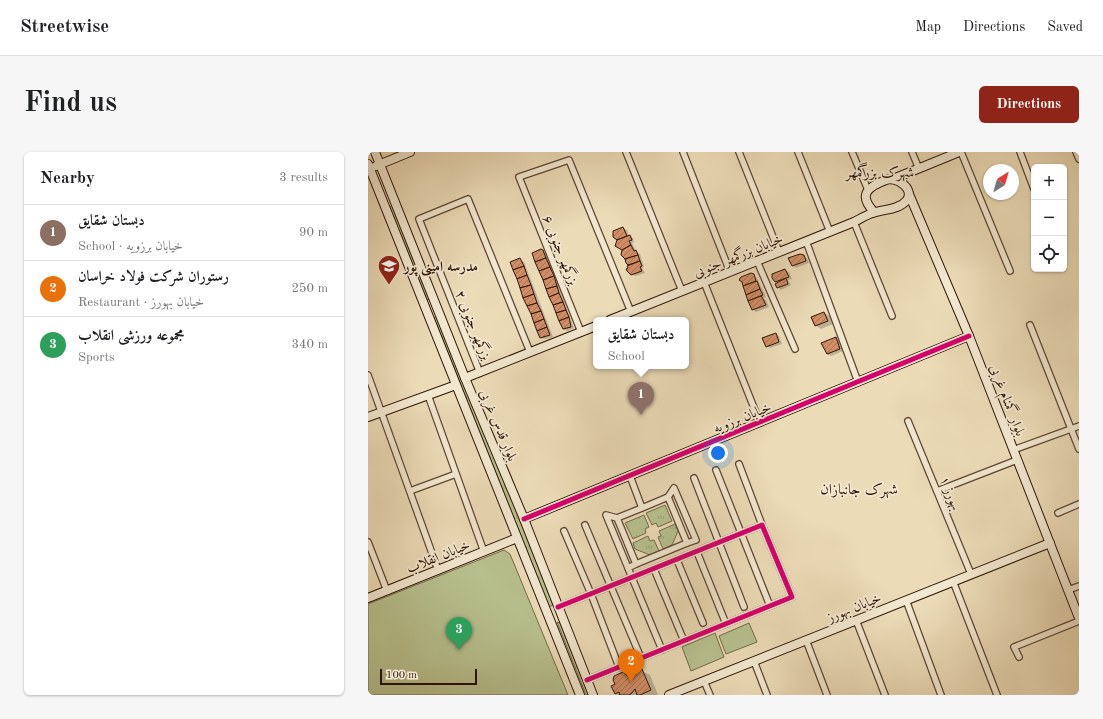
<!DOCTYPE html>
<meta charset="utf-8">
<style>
:root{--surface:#fff;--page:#f6f6f6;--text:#202124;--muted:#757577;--line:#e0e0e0;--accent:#8f2418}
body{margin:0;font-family:"Old Standard TT",Amiri,serif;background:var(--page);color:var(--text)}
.controls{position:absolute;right:12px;top:12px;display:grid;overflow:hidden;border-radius:6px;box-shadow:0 1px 3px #0004}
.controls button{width:36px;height:36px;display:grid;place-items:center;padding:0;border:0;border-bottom:1px solid var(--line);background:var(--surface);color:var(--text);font:20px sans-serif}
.compass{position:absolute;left:615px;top:12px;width:36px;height:36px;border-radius:50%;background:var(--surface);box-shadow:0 1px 3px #0004;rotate:37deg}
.scale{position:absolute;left:12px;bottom:10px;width:97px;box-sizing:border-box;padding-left:4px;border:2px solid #2f1407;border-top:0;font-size:11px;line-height:14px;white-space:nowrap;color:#2f1407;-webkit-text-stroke:3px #f2e8d0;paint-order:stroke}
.you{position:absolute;left:350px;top:301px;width:14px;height:14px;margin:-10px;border:3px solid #fff;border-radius:50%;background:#1a73e8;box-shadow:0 0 0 6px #1a73e833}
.badge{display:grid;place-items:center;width:26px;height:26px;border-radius:50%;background:var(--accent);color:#fff;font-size:13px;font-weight:700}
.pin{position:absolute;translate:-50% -33px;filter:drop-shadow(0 1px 2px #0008)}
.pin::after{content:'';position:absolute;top:21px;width:14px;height:12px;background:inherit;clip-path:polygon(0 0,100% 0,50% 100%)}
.popup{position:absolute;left:225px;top:165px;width:96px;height:52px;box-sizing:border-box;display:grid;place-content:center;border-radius:6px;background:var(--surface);filter:drop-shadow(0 1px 3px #0005);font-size:13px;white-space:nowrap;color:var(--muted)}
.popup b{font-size:15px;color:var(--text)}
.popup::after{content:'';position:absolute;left:50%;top:100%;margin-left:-8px;border:8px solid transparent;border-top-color:var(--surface)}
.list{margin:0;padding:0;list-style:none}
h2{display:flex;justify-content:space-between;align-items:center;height:52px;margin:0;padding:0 16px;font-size:17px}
h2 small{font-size:13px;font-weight:400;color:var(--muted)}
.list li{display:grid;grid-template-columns:26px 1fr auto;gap:12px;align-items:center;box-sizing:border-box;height:56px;padding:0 16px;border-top:1px solid var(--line)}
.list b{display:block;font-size:15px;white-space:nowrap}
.list p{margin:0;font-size:13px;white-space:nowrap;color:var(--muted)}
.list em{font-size:13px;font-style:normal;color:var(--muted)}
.icon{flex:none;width:22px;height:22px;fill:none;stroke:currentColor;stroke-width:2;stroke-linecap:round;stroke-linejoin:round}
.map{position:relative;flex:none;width:711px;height:543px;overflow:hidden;border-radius:6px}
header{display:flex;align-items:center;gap:24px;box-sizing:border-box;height:56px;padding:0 20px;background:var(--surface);border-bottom:1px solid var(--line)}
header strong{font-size:19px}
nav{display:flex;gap:22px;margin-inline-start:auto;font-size:14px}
.intro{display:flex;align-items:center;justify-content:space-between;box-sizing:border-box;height:96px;padding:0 24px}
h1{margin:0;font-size:28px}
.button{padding:10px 18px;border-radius:6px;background:var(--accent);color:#fff;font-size:14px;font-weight:700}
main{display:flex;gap:24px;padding:0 24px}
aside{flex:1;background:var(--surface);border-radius:6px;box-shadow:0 1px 3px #0004}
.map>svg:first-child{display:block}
.grass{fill:url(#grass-tufts);stroke:#736a4a}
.pitch{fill:#b7c08e;stroke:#736a4a}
.shadow{fill:#0003}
.building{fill:url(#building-hatch);stroke:#2f1407}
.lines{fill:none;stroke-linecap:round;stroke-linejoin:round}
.street-casing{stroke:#5e4633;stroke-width:8}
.secondary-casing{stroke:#2f1407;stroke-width:10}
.street{stroke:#f2e8d0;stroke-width:5.5}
.secondary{stroke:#f2e8d0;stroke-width:8}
.cycleway-casing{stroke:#f2e8d0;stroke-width:8}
.cycleway{stroke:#d6006c;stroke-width:5}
.labels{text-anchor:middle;stroke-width:3.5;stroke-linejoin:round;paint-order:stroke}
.street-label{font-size:14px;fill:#2f1407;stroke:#f2e8d0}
.poi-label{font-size:14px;font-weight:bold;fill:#2f1407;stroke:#f2e8d0;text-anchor:start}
.neighbourhood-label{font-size:15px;fill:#2f1407;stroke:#f2e8d0}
</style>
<header>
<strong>Streetwise</strong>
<nav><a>Map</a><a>Directions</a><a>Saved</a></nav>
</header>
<div class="intro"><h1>Find us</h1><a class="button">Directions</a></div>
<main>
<aside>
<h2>Nearby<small>3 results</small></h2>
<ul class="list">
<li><span class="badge" style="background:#8d6e63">1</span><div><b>دبستان شقایق</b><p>School · خیابان برزویه</p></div><em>90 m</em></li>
<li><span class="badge" style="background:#e8710a">2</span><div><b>رستوران شرکت فولاد خراسان</b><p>Restaurant · خیابان بهورز</p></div><em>250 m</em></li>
<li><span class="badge" style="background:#2e9e5b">3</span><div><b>مجموعه ورزشی انقلاب</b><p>Sports</p></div><em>340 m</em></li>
</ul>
</aside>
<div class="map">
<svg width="711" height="543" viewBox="0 0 711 543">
<defs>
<pattern id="grass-tufts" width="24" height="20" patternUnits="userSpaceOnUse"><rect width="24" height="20" fill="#b7c08e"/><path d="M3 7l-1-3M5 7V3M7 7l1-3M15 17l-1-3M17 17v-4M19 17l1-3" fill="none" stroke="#9ea479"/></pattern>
<pattern id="building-hatch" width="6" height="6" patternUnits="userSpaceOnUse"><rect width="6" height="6" fill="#d18d66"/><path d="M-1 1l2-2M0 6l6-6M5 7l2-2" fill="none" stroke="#aa7252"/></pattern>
</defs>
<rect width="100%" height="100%" fill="#ebdbb7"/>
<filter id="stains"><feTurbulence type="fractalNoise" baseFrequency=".005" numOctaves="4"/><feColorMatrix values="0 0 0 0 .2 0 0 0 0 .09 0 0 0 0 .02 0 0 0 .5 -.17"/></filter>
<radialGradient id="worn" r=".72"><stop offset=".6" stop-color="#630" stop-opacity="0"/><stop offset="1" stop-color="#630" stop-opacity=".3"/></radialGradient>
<g class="grass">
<path d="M25,52L62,147L58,148L21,56Z"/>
<path d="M69,164L126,303L185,453L181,455L66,166Z"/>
<path d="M297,353L304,369L290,375L288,371L284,373L278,361Z"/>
<path d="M276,363L281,375L277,377L278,381L265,387L257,371Z"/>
<path d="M307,372L310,379L304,393L295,397L290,385L293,384L291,379Z"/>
<path d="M280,384L282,389L286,388L291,399L282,403L267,397L265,391Z"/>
<path d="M189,470L192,471L221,543H218Z"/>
</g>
<g class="pitch">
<path d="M136,398L142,402L200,543H0V452Z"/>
<path d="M381,471L389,490L358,502L351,484Z"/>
<path d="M347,481L356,505L323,519L314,495Z"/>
</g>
<g class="shadow">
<path d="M255,76L259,78L261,84L265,86L266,90L264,91L268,99L272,102L276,115L274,116L277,121L267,124L264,122L262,114L255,97L248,93Z"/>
<path d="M173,98L179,102L206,176L199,179L195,177Z"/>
<path d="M436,104L439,106L441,111L428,116L425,114Z"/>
<path d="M152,108L156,110L185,185L177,187L173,186Z"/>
<path d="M417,118L421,120L424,127L420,128L423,133L413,138L408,133L409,130L405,126Z"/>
<path d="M383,122L389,126L398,145L395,146L398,148L401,155L388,160L385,158L377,135L372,128Z"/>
<path d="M456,161L462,164L465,172L453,177L447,173Z"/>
<path d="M408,182L411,184L414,192L402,196L399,194Z"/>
<path d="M467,186L471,188L475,199L463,204L459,202Z"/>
<path d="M274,519L282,523L290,543H250L247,541L260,524Z"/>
</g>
<g class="building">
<path d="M255,75L259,84L249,88L245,85V79Z"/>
<path d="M262,83L264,88L261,89L263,93L254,98L247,94L249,88Z"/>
<path d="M263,93L266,99L268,98L270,103L257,107L253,103L254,98Z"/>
<path d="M173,97L175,98L178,106L167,110L164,101Z"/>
<path d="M432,102L436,103L438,109L424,114L420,106Z"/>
<path d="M270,103L272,109L260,113L258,111L257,107Z"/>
<path d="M152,106L156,114L145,118L142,110Z"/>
<path d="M178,106L182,115L171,119L167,110Z"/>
<path d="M272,109L274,114L272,115L274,119L263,123L259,119L258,117L260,116L259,114Z"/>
<path d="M156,114L159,123L149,127L145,118Z"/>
<path d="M182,115L186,124L175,128L171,119Z"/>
<path d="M417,117L421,125L407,130L404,126V122Z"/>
<path d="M383,121L386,122L388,129L375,134L374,130L371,128L373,125Z"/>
<path d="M159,123L163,133L152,136L149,127Z"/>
<path d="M186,124L189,134L178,137L175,128Z"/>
<path d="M418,126L420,132L409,136L407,132Z"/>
<path d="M389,129L392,137L378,143L375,134Z"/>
<path d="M163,133L166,142L155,146L152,136Z"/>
<path d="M189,134L191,141L181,145L178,137Z"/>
<path d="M392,137L395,143L380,149L378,143Z"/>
<path d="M191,141L195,150L185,153L181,145Z"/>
<path d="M166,142L169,151L159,154L155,146Z"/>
<path d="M393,144L394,145L398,153L384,158L380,149Z"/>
<path d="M195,150L198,158L188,161L185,153Z"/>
<path d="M169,151L173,159L163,162L159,154Z"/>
<path d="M198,158L201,165L191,169L188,161Z"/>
<path d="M173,159L176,167L166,171L163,162Z"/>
<path d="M456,160L460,169L447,174L443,165Z"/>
<path d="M201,165L203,175L195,177L191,169Z"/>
<path d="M176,167L179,175L169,179L166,171Z"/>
<path d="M179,175L182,183L172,186L169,179Z"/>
<path d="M408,181L411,190L398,195L394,186Z"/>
<path d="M468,185L472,197L459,202L453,191Z"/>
<path d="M274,517L283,538L272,543H269L267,537L264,541L261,543H252L251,540L247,542L243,534L247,532L245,528L246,524L255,520L260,524Z"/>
</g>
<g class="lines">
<g class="street-casing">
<g id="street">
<path d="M258,0L314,139"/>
<path d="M315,0L362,120"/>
<path d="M371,0L411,100"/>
<path d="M430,0L462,80"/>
<path d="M484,0L500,38"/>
<path d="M544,0L551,17"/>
<path d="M593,0L642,119"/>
<path d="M652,0L666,37"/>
<path d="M708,0L711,7"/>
<path d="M486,70L524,164"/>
<path d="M438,89L490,230"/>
<path d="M389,109L427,197"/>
<path d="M336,130L392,271"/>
<path d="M662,173L711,297"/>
<path d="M213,180L151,25L201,8L263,160"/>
<path d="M112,221L51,67L100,47L162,200"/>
<path d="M0,223L70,418"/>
<path d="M60,243L116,400"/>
<path d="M540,269L603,422"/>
<path d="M645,298L711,274"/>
<path d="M371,312L394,373"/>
<path d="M348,318L402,454"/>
<path d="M262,324L274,356L249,366L268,412L319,391L300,345L274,356"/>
<path d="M326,326L376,455"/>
<path d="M42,339L88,322"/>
<path d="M569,339L649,308"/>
<path d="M300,345L306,336L328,388L319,391"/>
<path d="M690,361L711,352"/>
<path d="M249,366L238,363L260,416"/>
<path d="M217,373L273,506"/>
<path d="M196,379L223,442L251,515"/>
<path d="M0,390L19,439"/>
<path d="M329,400L358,472"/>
<path d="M309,408L335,471"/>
<path d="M268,412L260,416L294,498"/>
<path d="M286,417L316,489"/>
<path d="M585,429L629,543"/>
<path d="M700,438L711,434"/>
<path d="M538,448L573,543"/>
<path d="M190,455L394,373L424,445L219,528"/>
<path d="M488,468L517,543"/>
<path d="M438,488L459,543"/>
<path d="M651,505L646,495L711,469"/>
<path d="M386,509L399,543"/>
<path d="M336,529L342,543"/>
</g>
</g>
<g class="secondary-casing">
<g id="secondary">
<path d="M7,0L97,226L156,367L225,543"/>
<path d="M0,12L212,543"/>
<path d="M8,14L42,0"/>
<path d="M525,27L591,0"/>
<path d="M541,42L601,184L711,466"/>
<path d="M242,168L486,70C492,67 498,63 505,61C516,57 531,58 539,48C547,36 527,24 518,28C499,35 490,43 506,60"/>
<path d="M97,226L228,174"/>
<path d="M0,265L88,233"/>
<path d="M156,367L601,184"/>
<path d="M0,446L149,386"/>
<path d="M301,543L682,391"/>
</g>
</g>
<use href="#street" class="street"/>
<use href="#secondary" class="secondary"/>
<g class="cycleway-casing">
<g id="cycleway">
<path d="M156,367L601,184"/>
<path d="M190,455L394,373L424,445L219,528"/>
</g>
</g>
<use href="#cycleway" class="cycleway"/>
</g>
<defs>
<g id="school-pin" transform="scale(1.15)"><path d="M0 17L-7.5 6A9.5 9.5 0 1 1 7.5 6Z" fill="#8f2418" stroke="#f2e8d0"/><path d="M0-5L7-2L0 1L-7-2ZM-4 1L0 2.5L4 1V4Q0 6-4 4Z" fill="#fff"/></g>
</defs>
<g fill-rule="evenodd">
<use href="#school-pin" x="21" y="114"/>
</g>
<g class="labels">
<g class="street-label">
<text transform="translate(193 98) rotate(68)" y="5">بزرگمهر جنوبی ۶</text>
<text transform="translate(370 103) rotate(-22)" y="5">خیابان بزرگمهر جنوبی</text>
<text transform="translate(106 173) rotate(68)" y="5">بزرگمهر جنوبی ۲</text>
<text transform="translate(640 248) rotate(69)" y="5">بلوار گمنام غربی</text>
<text transform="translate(374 265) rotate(-22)" y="5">خیابان برزویه</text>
<text transform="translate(131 273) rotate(67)" y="5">بلوار قدس غربی</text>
<text transform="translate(583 341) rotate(68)" y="5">بهورز ۱</text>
<text transform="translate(70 404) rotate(-22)" y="5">خیابان انقلاب</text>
<text transform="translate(486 455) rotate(-22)" y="5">خیابان بهورز</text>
</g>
<g class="poi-label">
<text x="36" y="119">مدرسه امینی پور</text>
</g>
<g class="neighbourhood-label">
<text x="512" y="25">شهرک بزرگمهر</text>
<text x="491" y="342">شهرک جانبازان</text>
</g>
</g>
<rect width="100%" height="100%" filter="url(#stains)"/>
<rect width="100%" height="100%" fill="url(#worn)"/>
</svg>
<div class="controls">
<button>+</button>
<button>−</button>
<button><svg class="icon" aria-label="locate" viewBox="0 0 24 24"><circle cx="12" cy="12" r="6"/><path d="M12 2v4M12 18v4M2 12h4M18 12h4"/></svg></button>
</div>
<svg class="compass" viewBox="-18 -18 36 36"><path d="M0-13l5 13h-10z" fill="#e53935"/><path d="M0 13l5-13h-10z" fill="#757577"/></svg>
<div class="scale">100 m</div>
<div class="you"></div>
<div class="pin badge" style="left:273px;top:263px;background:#8d6e63">1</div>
<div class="popup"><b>دبستان شقایق</b>School</div>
<div class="pin badge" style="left:263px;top:530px;background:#e8710a">2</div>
<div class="pin badge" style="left:91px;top:498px;background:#2e9e5b">3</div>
</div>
</main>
